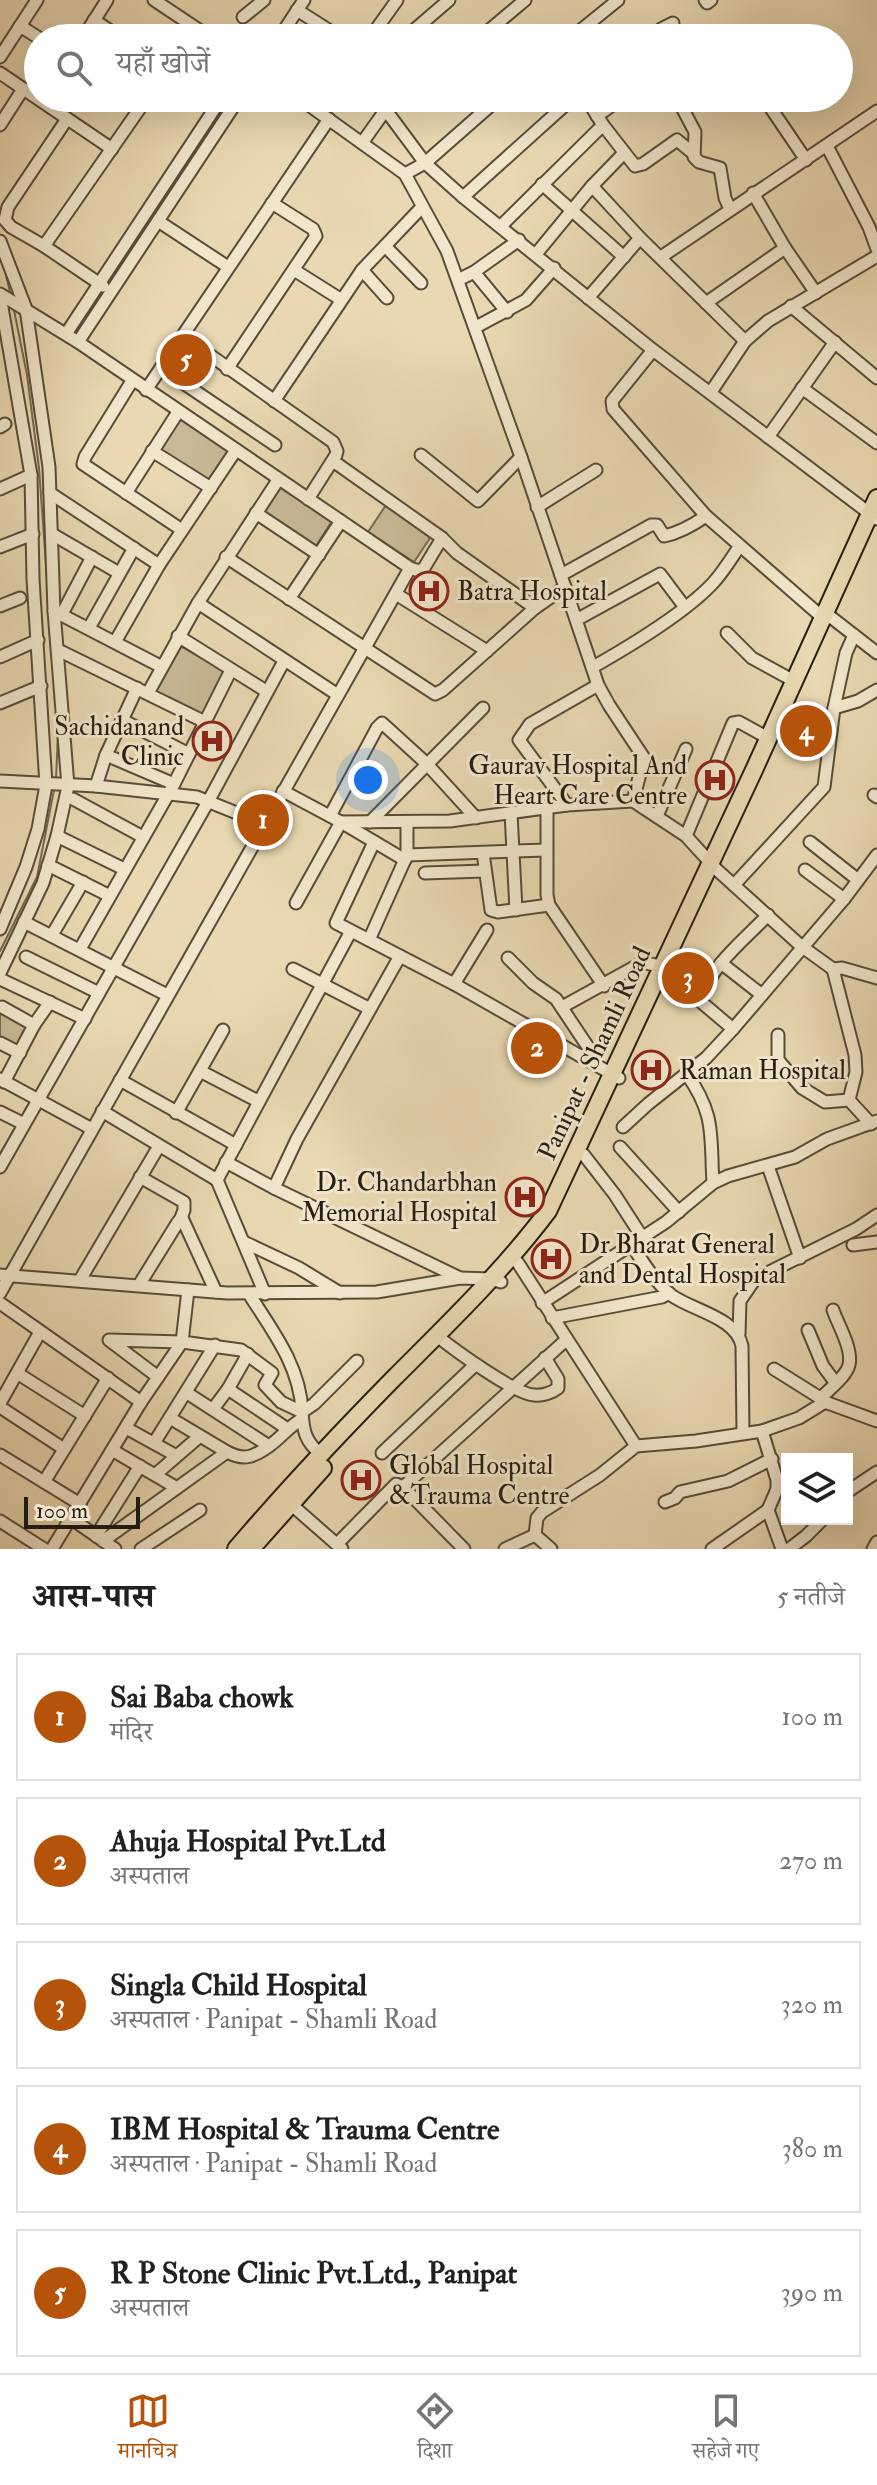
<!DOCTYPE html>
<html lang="hi">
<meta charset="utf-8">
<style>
:root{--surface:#fff;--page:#f6f6f6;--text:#202124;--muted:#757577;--line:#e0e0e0;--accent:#b45309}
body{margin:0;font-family:"IM FELL Double Pica","Noto Serif Devanagari",serif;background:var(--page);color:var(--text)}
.controls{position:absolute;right:24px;bottom:24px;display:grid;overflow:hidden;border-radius:0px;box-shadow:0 8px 32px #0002}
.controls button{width:72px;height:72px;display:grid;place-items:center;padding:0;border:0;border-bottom:2px solid var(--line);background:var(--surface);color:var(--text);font:40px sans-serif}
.scale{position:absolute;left:24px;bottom:20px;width:116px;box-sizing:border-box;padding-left:8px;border:4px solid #261e12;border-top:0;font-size:22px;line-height:28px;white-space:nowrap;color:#261e12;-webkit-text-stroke:6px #f1e6cc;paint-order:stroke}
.you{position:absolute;left:368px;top:780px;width:28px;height:28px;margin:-20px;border:6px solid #fff;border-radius:50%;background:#1a73e8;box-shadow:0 0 0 12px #1a73e833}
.badge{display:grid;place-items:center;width:52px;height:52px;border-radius:50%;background:var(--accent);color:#fff;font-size:26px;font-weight:700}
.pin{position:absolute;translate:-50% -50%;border:4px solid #fff;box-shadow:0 2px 8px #0006}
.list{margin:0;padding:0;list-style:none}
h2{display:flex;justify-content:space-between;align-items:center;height:104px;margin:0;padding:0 32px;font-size:34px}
h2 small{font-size:26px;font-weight:400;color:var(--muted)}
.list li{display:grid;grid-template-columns:52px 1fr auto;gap:24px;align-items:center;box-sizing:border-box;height:128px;margin:0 16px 16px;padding:0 16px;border:2px solid var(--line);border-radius:0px}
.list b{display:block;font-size:30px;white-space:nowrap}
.list p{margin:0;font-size:26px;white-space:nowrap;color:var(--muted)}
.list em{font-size:26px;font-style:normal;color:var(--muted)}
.icon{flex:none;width:44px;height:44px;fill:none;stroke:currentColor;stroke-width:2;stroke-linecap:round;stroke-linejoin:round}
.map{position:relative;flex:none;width:877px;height:1549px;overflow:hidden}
.search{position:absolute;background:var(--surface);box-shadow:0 8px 32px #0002;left:24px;right:24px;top:24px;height:88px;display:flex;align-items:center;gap:20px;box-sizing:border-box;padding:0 28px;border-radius:44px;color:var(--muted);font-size:30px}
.sheet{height:824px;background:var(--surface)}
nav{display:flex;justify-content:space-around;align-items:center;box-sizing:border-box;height:112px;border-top:2px solid var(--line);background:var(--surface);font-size:22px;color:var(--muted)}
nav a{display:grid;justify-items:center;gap:4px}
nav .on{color:var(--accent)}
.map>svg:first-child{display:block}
.green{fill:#c8b896;stroke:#776b54;stroke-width:2}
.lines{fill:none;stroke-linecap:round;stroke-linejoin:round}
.stream{stroke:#736851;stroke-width:2}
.minor-casing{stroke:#574c3a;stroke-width:15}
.highway-casing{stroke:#261e12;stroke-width:20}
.minor{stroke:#f1e6cc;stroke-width:11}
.highway{stroke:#e9d8b1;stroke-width:16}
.labels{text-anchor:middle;stroke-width:6;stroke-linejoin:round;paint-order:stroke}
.poi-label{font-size:26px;fill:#261e12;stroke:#f1e6cc;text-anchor:start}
.street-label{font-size:26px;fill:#261e12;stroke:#f1e6cc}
</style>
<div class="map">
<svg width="877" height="1549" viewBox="0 0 877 1549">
<rect width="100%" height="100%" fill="#e9d8b1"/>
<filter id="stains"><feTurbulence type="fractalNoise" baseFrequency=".0025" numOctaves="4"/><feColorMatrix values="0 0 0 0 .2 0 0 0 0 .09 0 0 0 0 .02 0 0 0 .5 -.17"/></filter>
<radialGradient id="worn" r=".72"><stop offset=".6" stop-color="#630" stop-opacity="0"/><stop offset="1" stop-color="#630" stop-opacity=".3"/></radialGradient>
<g class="green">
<path d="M178,418L228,451L208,482L158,449Z"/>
<path d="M279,486L332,521L316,546L262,511Z"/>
<path d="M386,505L432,535L414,562L368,532Z"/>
<path d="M180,646L226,672L201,716L155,691Z"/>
<path d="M0,1010L29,1026L17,1048L0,1039Z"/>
</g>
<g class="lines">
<g class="stream">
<path d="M3,263L11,296"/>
<path d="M14,310L27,375L39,468L48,593"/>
<path d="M56,780L58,731"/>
<path d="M0,951L37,877L54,790"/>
</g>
<g class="minor-casing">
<g id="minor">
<path d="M154,0L211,38"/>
<path d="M705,0L707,3L711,0"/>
<path d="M297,10L341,38"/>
<path d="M243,17L264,0"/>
<path d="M94,20L121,38"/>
<path d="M20,26L39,38"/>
<path d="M83,38L107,0"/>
<path d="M279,38L304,0"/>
<path d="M370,38L397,0"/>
<path d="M405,38L449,0"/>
<path d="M480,38L525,0"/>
<path d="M571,38L618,0"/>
<path d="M654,38L661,29L673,23"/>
<path d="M715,38H720"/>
<path d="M0,57L37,0"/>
<path d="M0,73L112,149"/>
<path d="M299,98L405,174L447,251L521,457L598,685L609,705L644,758L633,801"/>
<path d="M586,98L603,125L635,166L643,164L677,140L694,154"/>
<path d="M677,98L695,132L694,157L699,162L720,168L725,198L730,209"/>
<path d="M764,98L806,160"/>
<path d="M385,109L425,163L463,197L653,350L877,519"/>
<path d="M597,116L622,98"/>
<path d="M67,119L8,207L5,220L11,227L44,246L103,286"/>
<path d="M0,125L23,89"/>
<path d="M362,143L394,98"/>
<path d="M827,146L869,227L877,249"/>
<path d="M405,174L425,163L499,98"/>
<path d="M542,184L624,257"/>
<path d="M592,186L640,238L745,341"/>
<path d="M753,193L785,248L816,293"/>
<path d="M463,197L573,98"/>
<path d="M158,221L228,267"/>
<path d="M501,226L603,125"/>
<path d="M0,241L26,309L49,467L54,611L68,786L57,836L43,883L0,973"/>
<path d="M44,246L147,98"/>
<path d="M385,246L421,283"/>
<path d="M536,254L592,186L624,153"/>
<path d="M661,257L877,111"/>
<path d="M294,270L340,299"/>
<path d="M362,270L387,298"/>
<path d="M474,272L507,312"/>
<path d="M458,280L474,272L519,240"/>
<path d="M0,294L78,342L410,568L419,571L424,568L442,538"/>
<path d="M0,296L31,475L33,579L46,785L38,829L26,867L0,929"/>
<path d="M588,298L640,238"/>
<path d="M706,303L785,248"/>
<path d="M791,306L877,378"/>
<path d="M476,327L526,300L554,268"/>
<path d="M66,334L219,102"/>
<path d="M183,336L333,442L337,451L336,455L308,499"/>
<path d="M78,342L239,98"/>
<path d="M653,350L612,401L613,409L706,516L822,617L832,618L877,653"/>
<path d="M161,368L275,445"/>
<path d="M227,369L316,236L313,229L272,203"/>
<path d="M132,381L85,457L83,464L182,530"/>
<path d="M802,388L877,443"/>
<path d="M146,390L329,119"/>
<path d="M711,392L745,341L768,321L877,256"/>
<path d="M274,401L362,270L422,207"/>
<path d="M0,427L5,424"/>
<path d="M768,437L835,342"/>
<path d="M152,451L211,488"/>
<path d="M421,455L478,501L521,457"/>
<path d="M333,461L442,538L457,553L535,608"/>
<path d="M0,489L31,475"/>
<path d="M50,493L159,565"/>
<path d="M126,493L178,412"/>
<path d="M537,507L596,470"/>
<path d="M256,513L319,555"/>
<path d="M52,534L119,573"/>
<path d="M0,547L33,534"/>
<path d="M226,557L435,694L443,690L535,608L565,587"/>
<path d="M561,575L651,525H657L664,536C679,533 693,525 706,516"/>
<path d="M396,594L487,651"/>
<path d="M289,599L341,521"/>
<path d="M198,603L338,695"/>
<path d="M0,606L20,598"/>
<path d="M54,611L162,667"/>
<path d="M62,614L92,557"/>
<path d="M578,619L660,574L684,606"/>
<path d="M89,628L134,548"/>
<path d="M727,633L752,658L794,681"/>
<path d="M178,636L266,691"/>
<path d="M115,642L159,565L236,450"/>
<path d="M58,650L205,722"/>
<path d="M0,657L38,640"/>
<path d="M593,667C630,646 684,614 713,583C723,572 731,559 739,547"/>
<path d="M148,693L198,603L278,480"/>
<path d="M0,703L41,686"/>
<path d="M834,708L858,701L877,690"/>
<path d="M122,720L189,754"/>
<path d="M106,755L174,784"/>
<path d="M0,781L96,786L197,797L264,824"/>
<path d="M96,786L106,755L137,688"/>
<path d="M283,791L341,822L450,821L567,805L633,801L686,836L716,869L801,946L833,969L842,968L877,978"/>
<path d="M874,795L877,797"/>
<path d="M73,799L143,837"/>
<path d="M567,805L519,740L530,724L598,685"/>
<path d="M547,808V895L549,905L604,986"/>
<path d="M511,813L516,910"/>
<path d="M330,816L377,728L382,723L426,763L476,818"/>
<path d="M657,816L686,749"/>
<path d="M370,822L483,708"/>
<path d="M57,836L124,869"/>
<path d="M686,836L733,723L739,722L768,738"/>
<path d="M374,842L336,923L454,984L619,1078"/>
<path d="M810,842L858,880"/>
<path d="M483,853L491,910L498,912L549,905"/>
<path d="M407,855L546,850"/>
<path d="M48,865L110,896"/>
<path d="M805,870L844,899"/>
<path d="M425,873L484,871"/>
<path d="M734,885L824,787L834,708L846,653L854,635"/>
<path d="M296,903L341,822L405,860"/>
<path d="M24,922L167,995"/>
<path d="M52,935L83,882"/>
<path d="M369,940L407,855V822"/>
<path d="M80,949L174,784L231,670"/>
<path d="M26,957L99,993"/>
<path d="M508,958L533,983L556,999L594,1056V1064"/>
<path d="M721,963L762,995"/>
<path d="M293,969L370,1009"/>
<path d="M833,969L855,1055L856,1072L849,1100L871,1124"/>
<path d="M0,979L85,1019"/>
<path d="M454,984L487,930"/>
<path d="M2,1007L34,1025"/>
<path d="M562,1007L638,965L645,963L661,966"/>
<path d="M733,1029L700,1001C710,966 743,941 768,915"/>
<path d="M778,1035V1060L802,1088L825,1102L849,1100"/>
<path d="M0,1043L20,1053"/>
<path d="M200,1071L258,1101"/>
<path d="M686,1073C716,1115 710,1135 713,1183"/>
<path d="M0,1079L92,1129"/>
<path d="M120,1080L236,1145"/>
<path d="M4,1082L34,1025L50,1002"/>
<path d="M102,1111L217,1180"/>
<path d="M0,1112L24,1124"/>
<path d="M176,1113L223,1030"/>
<path d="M623,1127L648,1104L706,1058L733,1029L844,899L877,855"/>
<path d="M620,1147L679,1212"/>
<path d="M576,1151L584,1155L615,1195L642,1237"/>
<path d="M226,1162L274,1188L460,1278"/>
<path d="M768,1166L800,1258"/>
<path d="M0,1167L209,800L284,661"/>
<path d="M140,1177L184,1202V1210L181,1218"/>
<path d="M274,1188L297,1139L400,956"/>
<path d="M244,1242L299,1268L340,1293"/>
<path d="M631,1244C642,1261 655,1282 671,1295C693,1311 736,1317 742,1346L743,1433"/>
<path d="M853,1245L877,1242"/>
<path d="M518,1263L636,1446"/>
<path d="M0,1275L227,1293L377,1292L460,1278L491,1279L501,1282"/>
<path d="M80,1280L159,1146"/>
<path d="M139,1285L178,1222L182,1218L216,1292"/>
<path d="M0,1293L410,568"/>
<path d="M249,1294C272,1330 300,1366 302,1411C303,1430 305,1442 321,1454"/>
<path d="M265,1294L217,1180L351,931"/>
<path d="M0,1303L141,1402"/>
<path d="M542,1303L666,1222L713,1183L728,1176L795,1157L827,1139L877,1121"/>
<path d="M552,1318L662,1297L669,1293"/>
<path d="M808,1330L823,1366L835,1382"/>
<path d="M739,1334L740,1301L755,1279L856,1229L877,1215"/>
<path d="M436,1335C453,1349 515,1394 534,1395C542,1396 552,1393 558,1388V1379L545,1358"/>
<path d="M774,1369L825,1401"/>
<path d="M17,1373L85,1416"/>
<path d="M158,1377L109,1340L182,1342L241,1350L272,1373L265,1385L281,1402L302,1412L314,1404L357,1361"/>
<path d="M228,1389L286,1428"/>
<path d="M187,1393L269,1446C282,1437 288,1427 302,1419"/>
<path d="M820,1399C828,1390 846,1377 849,1365C853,1349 838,1325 833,1310"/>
<path d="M0,1403L40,1332"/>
<path d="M0,1407L64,1449"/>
<path d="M213,1409L228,1389L248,1354"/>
<path d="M126,1428L175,1455"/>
<path d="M762,1431L777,1480V1489L768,1510L782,1549"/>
<path d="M154,1443L215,1345"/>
<path d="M112,1450L177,1488"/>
<path d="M227,1452C244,1461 254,1457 269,1446"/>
<path d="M382,1453L475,1365"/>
<path d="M0,1455L80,1504"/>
<path d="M156,1474L200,1436"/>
<path d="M44,1482L108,1378"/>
<path d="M403,1487L566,1340"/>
<path d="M847,1492L877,1472"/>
<path d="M285,1499L342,1549"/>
<path d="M665,1502L675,1498L680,1492L728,1481L772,1459"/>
<path d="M72,1519L115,1549"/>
<path d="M0,1521L44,1549"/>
<path d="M535,1535L537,1518L542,1512L600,1475L636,1446L696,1441L762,1431L799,1418L825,1402L877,1421"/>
<path d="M96,1536L140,1466"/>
<path d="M103,1541L227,1452L170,1418"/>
<path d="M337,1544L396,1484L403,1487L464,1549"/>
<path d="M52,1549L141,1402L182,1342L188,1290"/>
<path d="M141,1549L200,1510"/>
<path d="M505,1549L535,1535L551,1549"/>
<path d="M712,1549L768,1510"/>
<path d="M789,1549L806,1536L823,1519"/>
<path d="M873,1549L877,1542"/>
</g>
</g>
<g class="highway-casing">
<g id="highway">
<path d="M236,1549C286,1490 340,1433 394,1378C448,1324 503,1271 548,1211L754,770L877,498"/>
<path d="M251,1549L323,1468"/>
</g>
</g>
<use href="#minor" class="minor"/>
<use href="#highway" class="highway"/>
</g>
<defs>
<g id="hospital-ring" transform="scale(2)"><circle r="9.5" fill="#f1e6cc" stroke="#8f2418" stroke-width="1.5"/><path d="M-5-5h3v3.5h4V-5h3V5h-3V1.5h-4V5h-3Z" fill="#8f2418"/></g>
</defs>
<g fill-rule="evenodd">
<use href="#hospital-ring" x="429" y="591"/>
<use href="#hospital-ring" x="212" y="741"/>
<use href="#hospital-ring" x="715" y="780"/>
<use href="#hospital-ring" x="651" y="1070"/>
<use href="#hospital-ring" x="525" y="1197"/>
<use href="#hospital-ring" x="551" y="1259"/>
<use href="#hospital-ring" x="361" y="1480"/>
</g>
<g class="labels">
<g class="poi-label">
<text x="457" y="600">Batra Hospital</text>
<text x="184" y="735" text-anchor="end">Sachidanand<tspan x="184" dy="30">Clinic</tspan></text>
<text x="687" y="774" text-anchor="end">Gaurav Hospital And<tspan x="687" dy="30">Heart Care Centre</tspan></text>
<text x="679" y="1079">Raman Hospital</text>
<text x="497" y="1191" text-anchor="end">Dr. Chandarbhan<tspan x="497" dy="30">Memorial Hospital</tspan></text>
<text x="579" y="1253">Dr Bharat General<tspan x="579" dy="30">and Dental Hospital</tspan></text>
<text x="389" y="1474">Global Hospital<tspan x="389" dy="30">&amp;Trauma Centre</tspan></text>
</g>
<g class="street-label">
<text transform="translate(594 1053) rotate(-65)" y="9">Panipat - Shamli Road</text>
</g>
</g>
<rect width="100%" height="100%" filter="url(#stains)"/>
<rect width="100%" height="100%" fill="url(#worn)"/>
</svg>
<div class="controls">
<button><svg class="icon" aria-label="layers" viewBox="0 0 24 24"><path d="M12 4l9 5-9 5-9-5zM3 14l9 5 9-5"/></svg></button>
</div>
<div class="scale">100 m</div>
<div class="you"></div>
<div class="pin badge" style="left:263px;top:820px">1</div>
<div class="pin badge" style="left:537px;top:1048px">2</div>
<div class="pin badge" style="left:688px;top:978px">3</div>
<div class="pin badge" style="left:806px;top:731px">4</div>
<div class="pin badge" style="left:186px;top:360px">5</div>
<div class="search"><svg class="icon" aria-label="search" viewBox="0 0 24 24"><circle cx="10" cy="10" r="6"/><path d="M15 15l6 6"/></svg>यहाँ खोजें</div>
</div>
<section class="sheet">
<h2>आस-पास<small>5 नतीजे</small></h2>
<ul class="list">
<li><span class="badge">1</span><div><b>Sai Baba chowk</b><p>मंदिर</p></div><em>100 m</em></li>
<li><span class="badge">2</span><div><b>Ahuja Hospital Pvt.Ltd</b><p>अस्पताल</p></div><em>270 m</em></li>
<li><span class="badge">3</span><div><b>Singla Child Hospital</b><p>अस्पताल · Panipat - Shamli Road</p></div><em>320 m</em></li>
<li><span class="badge">4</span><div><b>IBM Hospital &amp; Trauma Centre</b><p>अस्पताल · Panipat - Shamli Road</p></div><em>380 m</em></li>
<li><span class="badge">5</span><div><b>R P Stone Clinic Pvt.Ltd., Panipat</b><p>अस्पताल</p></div><em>390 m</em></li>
</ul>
</section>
<nav>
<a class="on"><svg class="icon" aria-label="map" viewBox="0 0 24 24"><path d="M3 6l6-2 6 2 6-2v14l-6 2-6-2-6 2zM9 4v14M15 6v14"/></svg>मानचित्र</a>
<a><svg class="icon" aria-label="directions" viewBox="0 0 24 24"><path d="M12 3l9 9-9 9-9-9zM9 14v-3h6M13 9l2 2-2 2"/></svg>दिशा</a>
<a><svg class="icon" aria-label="saved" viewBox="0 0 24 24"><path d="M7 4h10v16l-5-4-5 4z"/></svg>सहेजे गए</a>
</nav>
